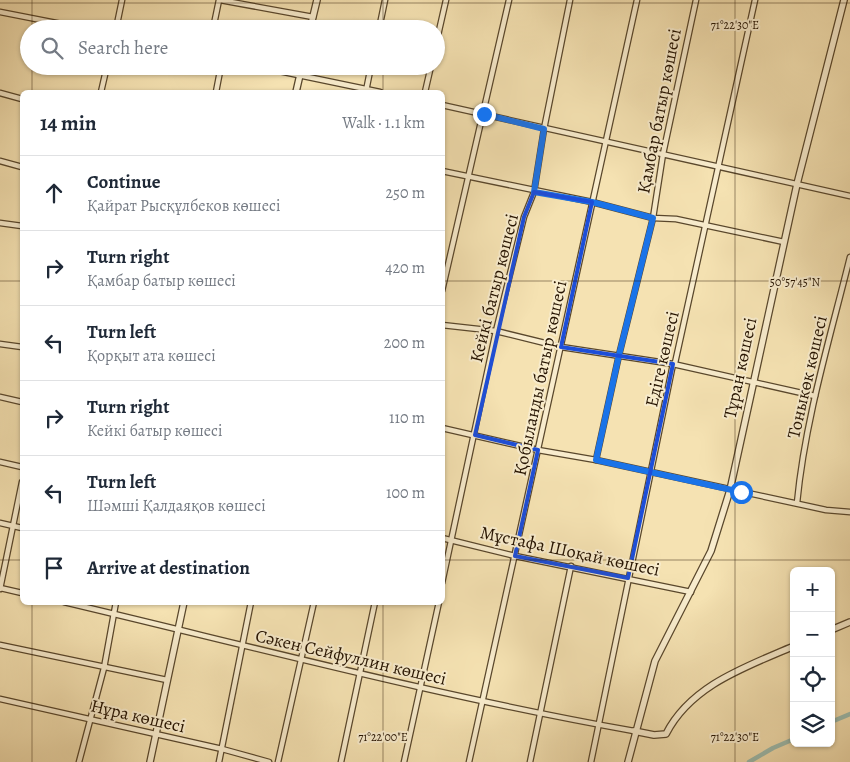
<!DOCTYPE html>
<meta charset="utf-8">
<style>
:root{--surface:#fff;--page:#f6f6f7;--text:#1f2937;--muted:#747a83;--line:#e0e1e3}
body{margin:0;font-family:Alegreya,serif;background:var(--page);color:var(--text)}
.controls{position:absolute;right:15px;bottom:15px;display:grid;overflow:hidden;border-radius:8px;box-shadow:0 1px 4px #0004}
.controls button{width:45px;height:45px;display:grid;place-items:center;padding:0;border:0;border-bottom:1px solid var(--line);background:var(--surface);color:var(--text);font:25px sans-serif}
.stop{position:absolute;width:15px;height:15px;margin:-11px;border:4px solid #1a73e8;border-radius:50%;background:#fff}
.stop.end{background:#1a73e8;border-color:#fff;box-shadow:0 1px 5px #0008}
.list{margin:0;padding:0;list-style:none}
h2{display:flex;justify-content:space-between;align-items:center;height:65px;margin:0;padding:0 20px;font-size:21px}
h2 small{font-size:16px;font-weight:400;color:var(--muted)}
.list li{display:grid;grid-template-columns:32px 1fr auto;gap:15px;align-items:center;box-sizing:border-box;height:75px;padding:0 20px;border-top:1px solid var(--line)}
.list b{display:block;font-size:19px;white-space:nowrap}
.list p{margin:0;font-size:16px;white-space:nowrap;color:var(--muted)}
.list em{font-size:16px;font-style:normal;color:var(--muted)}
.icon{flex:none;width:28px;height:28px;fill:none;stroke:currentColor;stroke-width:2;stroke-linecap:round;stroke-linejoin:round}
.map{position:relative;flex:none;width:850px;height:762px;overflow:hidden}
.search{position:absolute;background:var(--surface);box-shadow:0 1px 4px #0004;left:20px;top:20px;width:425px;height:55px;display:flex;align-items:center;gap:12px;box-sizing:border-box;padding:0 18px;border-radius:28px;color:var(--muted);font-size:19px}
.panel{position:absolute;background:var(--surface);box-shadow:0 1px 4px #0004;left:20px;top:90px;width:425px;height:515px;border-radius:8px}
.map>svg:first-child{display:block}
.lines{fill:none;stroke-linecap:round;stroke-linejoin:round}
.canal{stroke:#9cbdb0;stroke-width:4.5}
.minor-casing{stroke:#59472c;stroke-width:7}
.tertiary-casing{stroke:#59472c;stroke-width:8}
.minor{stroke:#f8eccd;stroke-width:4.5}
.tertiary{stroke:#f8eccd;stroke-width:5.5}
.route{stroke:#1a73e8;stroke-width:6}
.marked{fill:none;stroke:#1d4ed8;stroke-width:4;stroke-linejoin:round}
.ticks{fill:none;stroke:#251300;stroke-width:1;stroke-opacity:0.45}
.labels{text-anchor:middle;stroke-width:4;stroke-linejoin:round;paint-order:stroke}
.street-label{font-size:18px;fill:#251300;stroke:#f8eccd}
.ticks-label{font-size:12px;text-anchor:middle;fill:#251300;stroke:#f8eccd;stroke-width:4;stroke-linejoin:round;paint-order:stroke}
</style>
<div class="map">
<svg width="850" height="762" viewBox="0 0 850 762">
<rect width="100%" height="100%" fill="#f5e2b2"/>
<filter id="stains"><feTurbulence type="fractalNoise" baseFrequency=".004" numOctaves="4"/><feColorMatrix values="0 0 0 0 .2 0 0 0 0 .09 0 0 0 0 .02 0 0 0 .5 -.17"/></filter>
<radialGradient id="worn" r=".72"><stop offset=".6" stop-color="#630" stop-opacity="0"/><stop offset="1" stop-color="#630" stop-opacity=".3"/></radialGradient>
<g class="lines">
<g class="canal">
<path d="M831,722L850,714"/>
<path d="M749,762L773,748L794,739"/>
</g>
<g class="minor-casing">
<g id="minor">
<path d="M220,0L313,17"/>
<path d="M0,12L87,29"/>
<path d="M116,29L122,0"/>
<path d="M213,29L219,0"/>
<path d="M379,29L385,0"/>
<path d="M436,44L446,0"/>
<path d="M255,66L380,92"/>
<path d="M366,91L371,66"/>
<path d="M101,92L107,66"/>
<path d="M216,92L221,66"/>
<path d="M425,92L431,66"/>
<path d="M0,93L22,99"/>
<path d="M442,105L850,196"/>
<path d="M0,161L22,167"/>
<path d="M442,171L592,202L653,218L676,219L784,242"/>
<path d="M0,223L22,226"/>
<path d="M442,291L509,0"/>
<path d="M442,325L496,331L561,347L673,364L815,396"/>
<path d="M0,344L22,347"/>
<path d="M0,397L22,402"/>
<path d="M442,428L538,450L596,460L826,510L850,512"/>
<path d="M596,460L619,355L653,218L663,154L696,0"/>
<path d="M0,462L22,467"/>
<path d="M797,503C805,420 830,338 850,257"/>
<path d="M0,523L22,528"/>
<path d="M442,538L515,556L691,592"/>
<path d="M442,583L496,331L524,217L534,192L544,129L570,0"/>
<path d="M0,588L22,593"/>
<path d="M0,589L22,482"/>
<path d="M64,602C254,647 442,697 634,731"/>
<path d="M0,645L167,680"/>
<path d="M0,699L222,749L269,762"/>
<path d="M79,762L104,668L116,602"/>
<path d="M219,762L251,602"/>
<path d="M278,762L314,602"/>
<path d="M341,762L375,602"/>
<path d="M404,762L439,602"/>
<path d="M469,762L637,0"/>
<path d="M530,762L571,566"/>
<path d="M591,762L673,364L675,363L755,0"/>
</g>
</g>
<g class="tertiary-casing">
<g id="tertiary">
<path d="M310,29L317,0"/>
<path d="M296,92L302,66"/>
<path d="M831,630L850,622"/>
<path d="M634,731L654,735L666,734C691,685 746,667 794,646"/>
<path d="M150,762L184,602"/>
<path d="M628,762L655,661L711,551L730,490L797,184L844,0"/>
</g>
</g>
<use href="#minor" class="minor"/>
<use href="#tertiary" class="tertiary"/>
</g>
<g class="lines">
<path class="route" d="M484,114L544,129L534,192L592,202L653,218L619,355L596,460L741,492"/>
</g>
<path class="marked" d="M534,192L592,202L561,347L673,364L628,578L515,556L538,450L475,435L524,217Z"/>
<path class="ticks" d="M32,0V29M383,0V29M735,0V762M0,3H850M32,66V92M383,66V92M0,281H22M442,281H850M0,560H22M442,560H850M32,602V762M383,602V762"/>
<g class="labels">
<g class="street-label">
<text transform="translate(659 111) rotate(-79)" y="6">Қамбар батыр көшесі</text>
<text transform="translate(494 288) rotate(-76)" y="6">Кейкі батыр көшесі</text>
<text transform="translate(662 359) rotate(-77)" y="6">Едіге көшесі</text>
<text transform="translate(740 368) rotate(-78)" y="6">Тұран көшесі</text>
<text transform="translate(807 377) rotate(-77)" y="6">Тоныкөк көшесі</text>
<text transform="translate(540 378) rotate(-78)" y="6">Қобыланды батыр көшесі</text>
<text transform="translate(570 551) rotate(12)" y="6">Мұстафа Шоқай көшесі</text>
<text transform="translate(351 657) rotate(13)" y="6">Сәкен Сейфуллин көшесі</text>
<text transform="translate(138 716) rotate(13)" y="6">Нұра көшесі</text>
</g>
</g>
<g class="ticks-label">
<text x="735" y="29">71°22'30"E</text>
<text x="795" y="286">50°57'45"N</text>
<text x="383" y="741">71°22'00"E</text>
<text x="735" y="741">71°22'30"E</text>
</g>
<rect width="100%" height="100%" filter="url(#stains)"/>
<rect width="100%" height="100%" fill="url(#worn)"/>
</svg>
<div class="controls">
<button>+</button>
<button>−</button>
<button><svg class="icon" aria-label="locate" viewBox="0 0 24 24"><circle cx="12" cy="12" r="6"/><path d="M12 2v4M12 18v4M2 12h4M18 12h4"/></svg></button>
<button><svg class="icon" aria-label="layers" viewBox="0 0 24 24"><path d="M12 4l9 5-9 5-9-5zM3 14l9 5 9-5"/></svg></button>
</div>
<div class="stop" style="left:741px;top:492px"></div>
<div class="stop end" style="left:484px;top:114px"></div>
<div class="search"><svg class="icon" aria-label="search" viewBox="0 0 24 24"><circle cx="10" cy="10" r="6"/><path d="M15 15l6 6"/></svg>Search here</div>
<section class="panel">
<h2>14 min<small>Walk · 1.1 km</small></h2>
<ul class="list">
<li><svg class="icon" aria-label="ahead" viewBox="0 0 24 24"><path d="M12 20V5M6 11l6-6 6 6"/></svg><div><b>Continue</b><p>Қайрат Рысқұлбеков көшесі</p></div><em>250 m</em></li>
<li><svg class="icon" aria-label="right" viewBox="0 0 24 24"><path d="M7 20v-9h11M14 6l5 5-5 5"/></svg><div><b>Turn right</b><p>Қамбар батыр көшесі</p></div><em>420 m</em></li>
<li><svg class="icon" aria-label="left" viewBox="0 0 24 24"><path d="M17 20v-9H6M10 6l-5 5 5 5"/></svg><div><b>Turn left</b><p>Қорқыт ата көшесі</p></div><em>200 m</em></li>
<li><svg class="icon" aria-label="right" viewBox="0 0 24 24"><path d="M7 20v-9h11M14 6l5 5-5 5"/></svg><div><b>Turn right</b><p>Кейкі батыр көшесі</p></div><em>110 m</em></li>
<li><svg class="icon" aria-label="left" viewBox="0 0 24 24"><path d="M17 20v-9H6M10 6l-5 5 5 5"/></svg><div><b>Turn left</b><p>Шәмші Қалдаяқов көшесі</p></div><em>100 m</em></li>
<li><svg class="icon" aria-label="arrive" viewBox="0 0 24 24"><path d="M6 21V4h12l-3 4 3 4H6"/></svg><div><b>Arrive at destination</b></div></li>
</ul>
</section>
</div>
